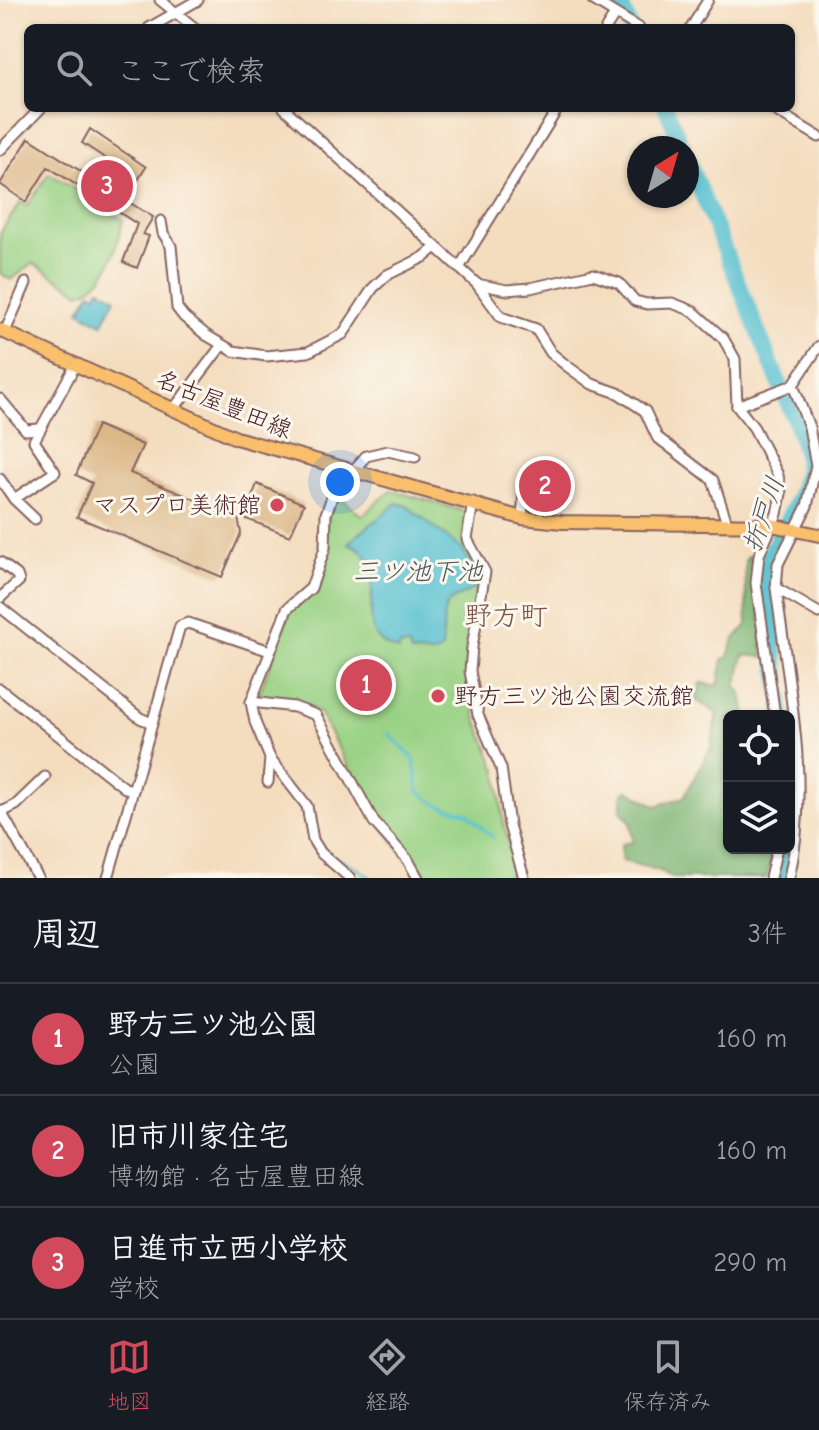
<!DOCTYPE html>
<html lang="ja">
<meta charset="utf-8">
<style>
:root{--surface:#171b24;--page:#242831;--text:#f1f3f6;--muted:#9ea1a6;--line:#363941;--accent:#d1495b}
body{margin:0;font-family:"Comic Neue","Klee One",sans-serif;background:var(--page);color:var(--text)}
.controls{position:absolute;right:24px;bottom:24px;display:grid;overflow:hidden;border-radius:12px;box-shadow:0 2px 6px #0004}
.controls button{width:72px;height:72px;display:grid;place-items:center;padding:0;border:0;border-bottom:2px solid var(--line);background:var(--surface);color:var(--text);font:40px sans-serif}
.compass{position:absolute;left:627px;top:136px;width:72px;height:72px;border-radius:50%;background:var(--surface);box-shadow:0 2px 6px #0004;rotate:37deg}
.you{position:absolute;left:340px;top:482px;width:28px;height:28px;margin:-20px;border:6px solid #fff;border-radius:50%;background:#1a73e8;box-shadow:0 0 0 12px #1a73e833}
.badge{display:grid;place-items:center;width:52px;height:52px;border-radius:50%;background:var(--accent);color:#fff;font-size:26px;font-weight:700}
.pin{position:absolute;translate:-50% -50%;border:4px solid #fff;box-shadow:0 2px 8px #0006}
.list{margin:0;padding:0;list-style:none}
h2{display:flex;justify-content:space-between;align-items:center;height:104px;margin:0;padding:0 32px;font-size:34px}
h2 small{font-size:26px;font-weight:400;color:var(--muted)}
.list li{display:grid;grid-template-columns:52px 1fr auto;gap:24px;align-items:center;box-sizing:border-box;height:112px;padding:0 32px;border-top:2px solid var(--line)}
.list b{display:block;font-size:30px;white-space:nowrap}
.list p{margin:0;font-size:26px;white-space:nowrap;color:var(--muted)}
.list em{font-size:26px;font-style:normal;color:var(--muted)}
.icon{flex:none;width:44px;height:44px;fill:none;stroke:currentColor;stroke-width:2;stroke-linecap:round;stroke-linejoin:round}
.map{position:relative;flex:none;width:819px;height:878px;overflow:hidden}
.search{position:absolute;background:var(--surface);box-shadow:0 2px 6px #0004;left:24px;right:24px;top:24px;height:88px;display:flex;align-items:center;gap:20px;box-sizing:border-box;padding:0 28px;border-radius:12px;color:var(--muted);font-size:30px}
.sheet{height:440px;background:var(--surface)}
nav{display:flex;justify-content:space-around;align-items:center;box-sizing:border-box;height:112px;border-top:2px solid var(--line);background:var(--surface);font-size:22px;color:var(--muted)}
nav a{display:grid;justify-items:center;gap:4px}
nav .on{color:var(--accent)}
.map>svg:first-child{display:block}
.green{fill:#9ad285;stroke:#727858;stroke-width:2}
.forest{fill:#7bb472;stroke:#626a4e;stroke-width:2}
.water{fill:#55c0d0;stroke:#50707e;stroke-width:2}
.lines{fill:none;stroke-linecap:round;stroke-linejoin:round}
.stream{stroke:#55c0d0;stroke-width:3}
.river{stroke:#55c0d0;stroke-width:16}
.building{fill:#dcb787}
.minor-casing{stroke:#86625f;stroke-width:13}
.major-casing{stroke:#86625f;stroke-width:16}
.minor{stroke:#fff;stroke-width:9}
.major{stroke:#f9bf6d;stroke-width:12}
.poi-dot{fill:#d1495b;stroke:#fbf7ec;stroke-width:3}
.labels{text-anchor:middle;stroke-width:6;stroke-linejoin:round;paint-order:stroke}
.street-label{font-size:24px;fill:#4a1f2b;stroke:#fbf7ec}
.poi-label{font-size:24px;fill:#4a1f2b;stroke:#fbf7ec;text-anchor:end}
.water-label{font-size:26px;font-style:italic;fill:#4e5765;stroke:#fbf7ec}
.quarter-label{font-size:28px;fill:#7d544b;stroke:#fbf7ec}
</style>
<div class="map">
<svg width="819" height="878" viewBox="0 0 819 878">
<rect width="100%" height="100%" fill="#fbf7ec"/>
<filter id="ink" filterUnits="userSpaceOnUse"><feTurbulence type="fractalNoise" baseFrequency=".0125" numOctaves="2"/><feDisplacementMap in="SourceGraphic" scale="16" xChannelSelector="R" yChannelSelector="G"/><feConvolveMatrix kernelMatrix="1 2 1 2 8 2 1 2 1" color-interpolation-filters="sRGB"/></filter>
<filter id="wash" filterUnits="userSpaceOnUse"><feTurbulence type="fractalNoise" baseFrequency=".006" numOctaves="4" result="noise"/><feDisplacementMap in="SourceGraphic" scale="32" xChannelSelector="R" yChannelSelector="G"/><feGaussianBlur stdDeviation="1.8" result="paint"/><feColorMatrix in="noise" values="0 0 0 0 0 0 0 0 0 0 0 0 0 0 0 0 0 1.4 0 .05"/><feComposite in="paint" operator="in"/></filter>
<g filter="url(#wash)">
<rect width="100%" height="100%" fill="#f4ddbf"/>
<g class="green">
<path d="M49,173L123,220C116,248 110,283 80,293L33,263L11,280L0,273V233L21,202L27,206Z"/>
<path d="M391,490L467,512L462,538L481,573L468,647L476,717L497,771L504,826L519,874L501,878H422L375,817L319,712L293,702L257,699L290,611L314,589L328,516L337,495L362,516Z"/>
</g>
<path class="forest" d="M748,556L755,557L764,657L744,655L736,687L742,693L746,716H729V848H775L766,878H673L658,870L622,861L621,844L633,842L630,821L621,811L623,793L628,790L656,806L684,797L711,747L717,713L696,700L701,683L718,686L723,659L727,658L734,640L747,625L745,561Z"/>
<g class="water">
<path d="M100,288L116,298L102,324L80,311L91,292L96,295Z"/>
<path d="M397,503L407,506L462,549L477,575L473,589L449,602L444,612L442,649L433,654L411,653L409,646H400L399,651C339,634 403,563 348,543Z"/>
</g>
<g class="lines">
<g class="stream">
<path d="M389,734L414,759L418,791L438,805L467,813L493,838"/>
<path d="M332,856L354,866L371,878"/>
</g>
<g class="river">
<path d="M619,0L631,28"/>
<path d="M666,108L683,148"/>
<path d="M687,158L796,424L805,453L806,473L798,498L767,559L766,579L783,716"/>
<path d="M789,766V823"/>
<path d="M783,878L787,848"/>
</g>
</g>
<g id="blocks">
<g class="building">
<path d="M90,129L146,167L138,180L124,171L111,191L153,217L143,234L149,236L137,268L123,262L137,224L48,167L26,202L0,184L29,138L104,186L117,166L82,143Z"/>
<path d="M97,425L143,445L130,473L238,517L241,533L222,577L77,517L92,483L76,475Z"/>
<path d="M539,479L558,483L555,496L542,493L540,511L531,510L535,486Z"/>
<path d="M257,484L304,504L290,536L244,518Z"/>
</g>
</g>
</g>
<g filter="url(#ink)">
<use href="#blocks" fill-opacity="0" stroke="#86625f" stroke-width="2"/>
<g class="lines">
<g class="minor-casing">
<g id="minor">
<path d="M160,0L195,28"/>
<path d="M593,0L639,28"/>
<path d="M149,28L198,0"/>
<path d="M606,28L615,14"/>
<path d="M691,28L708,0"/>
<path d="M284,108L477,284L507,290L530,288L593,274L619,283L635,301L647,304L672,303L693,311L723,338L735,359L737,406L754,428L778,475L781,494L777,514L759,555L756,583L775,716"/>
<path d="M771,108L819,137"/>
<path d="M0,150L41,108"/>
<path d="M161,221L163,233L171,246L177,308L184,317L206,335L233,351L266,356L308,352L343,334L373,288L387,275L424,257L436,247"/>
<path d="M459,268L558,108"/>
<path d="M477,284L501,317L536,329L551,353L567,366L592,384L618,393L645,411L657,437L713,480L727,523"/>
<path d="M5,332L26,283"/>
<path d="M0,399L26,430L40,429"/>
<path d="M737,406L793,385L819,346"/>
<path d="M173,410L222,345"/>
<path d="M0,479L14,499L55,472L34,441L76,364"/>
<path d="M14,499L35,519"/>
<path d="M473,502L467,539L485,572L472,647L470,671L478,715L501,768L509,825L524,878"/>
<path d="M522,518L525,478L532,479"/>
<path d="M0,562L17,575L19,581L0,598"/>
<path d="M776,588L819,613"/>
<path d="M0,607L140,718L152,723"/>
<path d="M0,689L125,788L133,790"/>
<path d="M251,702L294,707L316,715L374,822L408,860L418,878"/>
<path d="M270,758L307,806L313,840L321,853L350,878"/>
<path d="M268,782L270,758L255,722L251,702L287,609L311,588L325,548L326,514L333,494L366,456L388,451L415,457"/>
<path d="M0,810L38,878"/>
<path d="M2,812L16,805L45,777"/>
<path d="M108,878L180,626L188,623L270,651"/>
<path d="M770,878L777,848"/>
<path d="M789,878C811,782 788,684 776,588L778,564L807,506L816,466L809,427L793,385"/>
</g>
</g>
<g class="major-casing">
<path id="major" d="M0,330L236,438L522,518L562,522L771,525L819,535"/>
</g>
<use href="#minor" class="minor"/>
<use href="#major" class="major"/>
</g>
</g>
<g class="poi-dot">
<circle cx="277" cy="505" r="8"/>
<circle cx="438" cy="696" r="8"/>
</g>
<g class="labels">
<g class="street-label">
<text transform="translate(224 404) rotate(22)" y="8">名古屋豊田線</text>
</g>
<g class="poi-label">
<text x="261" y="513">マスプロ美術館</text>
<text x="454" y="704" text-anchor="start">野方三ツ池公園交流館</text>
</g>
<g class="water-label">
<text transform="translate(763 514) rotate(-71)" y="9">折戸川</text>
<text x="418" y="580">三ツ池下池</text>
</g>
<g class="quarter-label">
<text x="506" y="625">野方町</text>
</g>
</g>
</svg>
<div class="controls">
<button><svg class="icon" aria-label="locate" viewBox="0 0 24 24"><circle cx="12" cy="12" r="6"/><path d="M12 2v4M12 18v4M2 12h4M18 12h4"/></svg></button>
<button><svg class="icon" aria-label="layers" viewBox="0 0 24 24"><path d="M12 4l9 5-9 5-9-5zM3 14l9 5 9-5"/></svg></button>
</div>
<svg class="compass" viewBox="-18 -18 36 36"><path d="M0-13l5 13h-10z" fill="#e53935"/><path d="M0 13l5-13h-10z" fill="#9ea1a6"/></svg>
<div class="you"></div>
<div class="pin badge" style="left:366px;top:685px">1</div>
<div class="pin badge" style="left:545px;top:486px">2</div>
<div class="pin badge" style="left:107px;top:186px">3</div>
<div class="search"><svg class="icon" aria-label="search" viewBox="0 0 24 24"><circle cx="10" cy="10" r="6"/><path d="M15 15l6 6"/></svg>ここで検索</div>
</div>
<section class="sheet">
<h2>周辺<small>3件</small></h2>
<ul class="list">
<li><span class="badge">1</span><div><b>野方三ツ池公園</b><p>公園</p></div><em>160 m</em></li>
<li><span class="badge">2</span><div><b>旧市川家住宅</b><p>博物館 · 名古屋豊田線</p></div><em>160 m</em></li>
<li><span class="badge">3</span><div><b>日進市立西小学校</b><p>学校</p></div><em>290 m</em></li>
</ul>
</section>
<nav>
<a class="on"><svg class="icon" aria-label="map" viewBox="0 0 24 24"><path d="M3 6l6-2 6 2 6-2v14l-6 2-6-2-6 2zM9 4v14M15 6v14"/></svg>地図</a>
<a><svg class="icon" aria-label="directions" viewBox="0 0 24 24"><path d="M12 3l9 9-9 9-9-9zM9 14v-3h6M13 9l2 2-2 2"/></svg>経路</a>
<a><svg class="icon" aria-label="saved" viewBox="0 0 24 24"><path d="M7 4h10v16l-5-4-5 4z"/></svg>保存済み</a>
</nav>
